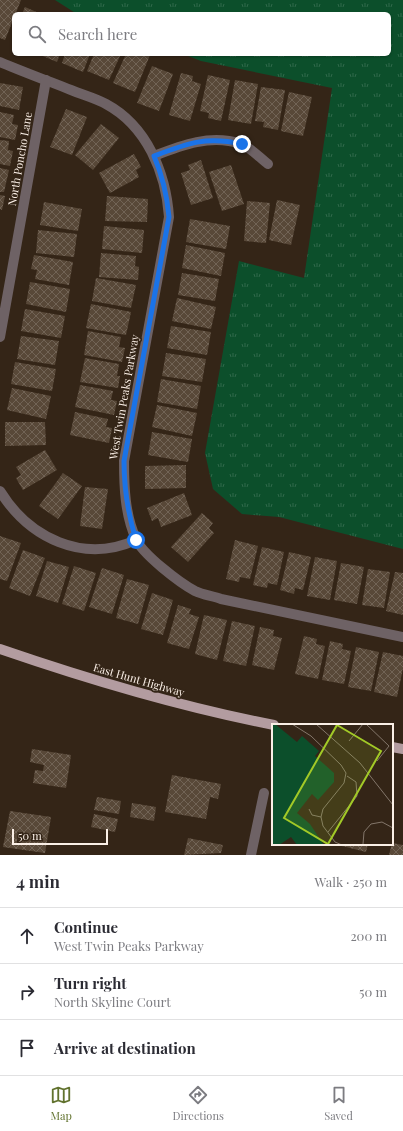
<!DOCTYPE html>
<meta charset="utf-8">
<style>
:root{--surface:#fff;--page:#f2f2f3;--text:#2b2b33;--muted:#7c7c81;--line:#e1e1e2;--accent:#61722e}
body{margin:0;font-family:"Playfair Display",serif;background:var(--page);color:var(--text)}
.scale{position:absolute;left:12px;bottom:10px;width:96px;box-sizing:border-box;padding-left:4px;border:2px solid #faefe6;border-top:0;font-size:11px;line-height:14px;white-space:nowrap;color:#faefe6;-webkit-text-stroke:3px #342517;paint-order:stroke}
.stop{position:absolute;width:12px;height:12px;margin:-9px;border:3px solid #1a73e8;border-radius:50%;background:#fff}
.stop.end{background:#1a73e8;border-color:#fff;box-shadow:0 1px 4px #0008}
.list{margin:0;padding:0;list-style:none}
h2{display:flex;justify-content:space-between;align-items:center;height:52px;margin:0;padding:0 16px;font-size:17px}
h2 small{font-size:13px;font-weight:400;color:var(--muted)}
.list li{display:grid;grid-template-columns:26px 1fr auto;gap:12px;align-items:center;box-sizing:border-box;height:56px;padding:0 16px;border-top:1px solid var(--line)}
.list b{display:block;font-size:15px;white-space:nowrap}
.list p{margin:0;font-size:13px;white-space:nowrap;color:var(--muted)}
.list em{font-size:13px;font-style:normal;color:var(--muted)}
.icon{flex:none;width:22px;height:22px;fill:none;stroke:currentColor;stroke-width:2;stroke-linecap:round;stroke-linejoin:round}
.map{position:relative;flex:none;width:403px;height:855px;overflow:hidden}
.search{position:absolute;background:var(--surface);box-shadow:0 1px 3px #0004;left:12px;right:12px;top:12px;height:44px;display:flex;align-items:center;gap:10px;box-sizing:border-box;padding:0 14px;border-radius:6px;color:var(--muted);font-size:15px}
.sheet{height:220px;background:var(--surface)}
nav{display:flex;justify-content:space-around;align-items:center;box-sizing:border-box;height:56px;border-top:1px solid var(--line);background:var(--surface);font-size:11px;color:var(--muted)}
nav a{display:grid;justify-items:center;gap:2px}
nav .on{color:var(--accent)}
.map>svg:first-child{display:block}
.grass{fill:url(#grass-tufts)}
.building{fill:url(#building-cross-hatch)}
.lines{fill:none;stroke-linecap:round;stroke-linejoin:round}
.minor{stroke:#6e6265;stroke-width:10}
.primary{stroke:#b39ca0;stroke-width:10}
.route{stroke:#1a73e8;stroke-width:5}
.labels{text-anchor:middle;stroke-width:3.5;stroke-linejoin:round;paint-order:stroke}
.street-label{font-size:11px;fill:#faefe6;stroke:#342517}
.inset-road{fill:none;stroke:#83766a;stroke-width:1}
.view{fill:#a2c927;fill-opacity:0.15;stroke:#a2c927;stroke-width:2}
.inset-edge{fill:none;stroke:#faefe6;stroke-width:2}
</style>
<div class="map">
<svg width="403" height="855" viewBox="0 0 403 855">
<defs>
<pattern id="grass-tufts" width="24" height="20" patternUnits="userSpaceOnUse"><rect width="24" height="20" fill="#0c4f2b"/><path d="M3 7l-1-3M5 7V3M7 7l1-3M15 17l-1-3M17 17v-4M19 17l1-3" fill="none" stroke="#30694a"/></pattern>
<pattern id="building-cross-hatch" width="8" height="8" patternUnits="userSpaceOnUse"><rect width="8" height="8" fill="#584838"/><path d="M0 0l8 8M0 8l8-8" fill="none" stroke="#716355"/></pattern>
</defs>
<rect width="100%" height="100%" fill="#342517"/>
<path class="grass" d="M55,0H403V549L279,517L242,514L213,489L205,453L239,261L304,278L332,88L201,61L183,54H389V14H77Z"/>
<g class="building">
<path d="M0,0H21L5,40L0,38Z"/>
<path d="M25,7L41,14H22Z"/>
<path d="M38,54H60L57,62Z"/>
<path d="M65,54H90L83,72L62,63Z"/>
<path d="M94,54H121L109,80L87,71Z"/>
<path d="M126,54L150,55L135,92L113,83Z"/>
<path d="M152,66L173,74L159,111L137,103Z"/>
<path d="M181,73L193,76L192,81L201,84L190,121L169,115Z"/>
<path d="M208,75L230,80L221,121L208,118L209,113L200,111Z"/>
<path d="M235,80L258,84L251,124L228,120Z"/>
<path d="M0,83L23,87L19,110L0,106Z"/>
<path d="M261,87L285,90L278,130L263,127L264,122L255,121Z"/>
<path d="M289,92L312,97L303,136L281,131Z"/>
<path d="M66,109L87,117L72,155L50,147Z"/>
<path d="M0,112L14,115L12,124L18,125L15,140L0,137Z"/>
<path d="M101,124L119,138L93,170L75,155Z"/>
<path d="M0,140L9,141L8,150L13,151L10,166L0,164Z"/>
<path d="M134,154L141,167L136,170L139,177L110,193L99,173Z"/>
<path d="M201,160L213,198L191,205L181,173L190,170L188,165Z"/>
<path d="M231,165L244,204L222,211L209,172Z"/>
<path d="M0,168L9,170L4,192H0Z"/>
<path d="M0,195L5,196L2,210L0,209Z"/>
<path d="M107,196L148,199L147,222L105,221Z"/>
<path d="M277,200L300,205L291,245L269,240Z"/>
<path d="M247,201L270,203L266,243L244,241Z"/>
<path d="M44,202L82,209L78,231L40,225Z"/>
<path d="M190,219L230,226L226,249L186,242Z"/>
<path d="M104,226L144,230L142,253L102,249Z"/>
<path d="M38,230L77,234L74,257L36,253Z"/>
<path d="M186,245L225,253L221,276L182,268Z"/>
<path d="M101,253L136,256L135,266L139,267L138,280L99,277Z"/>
<path d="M34,255L73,262L69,285L35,279L37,270L31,269Z"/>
<path d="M182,273L219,279L215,301L178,295Z"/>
<path d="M96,278L136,285L131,308L92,301Z"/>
<path d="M30,282L70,289L66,312L26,304Z"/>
<path d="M177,298L216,307L211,329L172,321Z"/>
<path d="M91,304L131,312L126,335L86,328Z"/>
<path d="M25,309L65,316L61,338L21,331Z"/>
<path d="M171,326L211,332L207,355L167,348Z"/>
<path d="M88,331L121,337L119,347L125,348L122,362L84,355Z"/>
<path d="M21,336L59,341L55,365L17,359Z"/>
<path d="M166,353L206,359L202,382L162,376Z"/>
<path d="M85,358L119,364L117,376H120L118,388L80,382Z"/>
<path d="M15,362L56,369L52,391L11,384Z"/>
<path d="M161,379L201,386L197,409L157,402Z"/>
<path d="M80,385L113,391L111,400L117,401L114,415L75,407Z"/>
<path d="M12,388L51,396L46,419L7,410Z"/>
<path d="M157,405L197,413L192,436L152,427Z"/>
<path d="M75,412L108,419L106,427L112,428L109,443L70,435Z"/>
<path d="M5,422H45L46,445L5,446Z"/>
<path d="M152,432L192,439L188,462L148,455Z"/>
<path d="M45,450L57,470L23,490L16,478L21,475L16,467Z"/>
<path d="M186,465V488L145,489V466Z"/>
<path d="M63,473L82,486L58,519L39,506Z"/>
<path d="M85,487L108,489L102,529L80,526Z"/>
<path d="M184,493L192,515L161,527L158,518L152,521L147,508Z"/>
<path d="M202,513L213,523L209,528L214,533L188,562L171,547Z"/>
<path d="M0,536L21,543L7,581L0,579Z"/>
<path d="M235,540L258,546L250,579L240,577L239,582L226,579Z"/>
<path d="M262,547L284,552L277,585L268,583L267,588L253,585Z"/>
<path d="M23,550L45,558L30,596L9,588Z"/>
<path d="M289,552L311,557L303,590L295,588L294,594L280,590Z"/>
<path d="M315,557L337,561L330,600L307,596Z"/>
<path d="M47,561L69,567L58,603L36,596Z"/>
<path d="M341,563L364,567L357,604L334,600Z"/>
<path d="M74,566L96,573L84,611L62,604Z"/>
<path d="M102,568L124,575L112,614L89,607Z"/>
<path d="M368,569L390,572L384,608L362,605Z"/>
<path d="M395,572L403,573V615L386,611Z"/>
<path d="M127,579L149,585L138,624L116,618Z"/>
<path d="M152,593L173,600L163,635L141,629Z"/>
<path d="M178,605L191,609L189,614L199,617L189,649L167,643Z"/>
<path d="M204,615L227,620L217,660L195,654Z"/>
<path d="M232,621L255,626L246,666L223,661Z"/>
<path d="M260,627L274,630L273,636L282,638L274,670L252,665Z"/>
<path d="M304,636L317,639L316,644L325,646L318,679L295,674Z"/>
<path d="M330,641L343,644L342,649L351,651L344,684L322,680Z"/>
<path d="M356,647L379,652L371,691L348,687Z"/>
<path d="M383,652L403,656V668L397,697L374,692Z"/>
<path d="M32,749L71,755L66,788L33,783L35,770L43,771L44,765L30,762Z"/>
<path d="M172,775L221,784L218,799L210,797L206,819L165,812Z"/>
<path d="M97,797L121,801L119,814L94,810Z"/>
<path d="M132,803L156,807L154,821L130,817Z"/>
<path d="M10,811L51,817L45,853L3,847Z"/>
<path d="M94,814L118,819L115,832L91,827Z"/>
<path d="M188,838L223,845L221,853L184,855Z"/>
<path d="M392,843L403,845V855H389Z"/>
<path d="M343,844H368L366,852L342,846Z"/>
</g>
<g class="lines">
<g class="minor">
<path d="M0,62C24,72 48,81 71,90C83,95 95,98 106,104C147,126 166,173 169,217L124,461C124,487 125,515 136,539C142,554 180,583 195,591C203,595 213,596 221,599L403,637"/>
<path d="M154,156C182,145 211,134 241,144C250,147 260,158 268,164"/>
<path d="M0,337L46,80"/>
<path d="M0,491C29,538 83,564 136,540"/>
<path d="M251,855L264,793"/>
</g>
<g class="primary">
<path d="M0,649C90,680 181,707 274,725"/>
<path d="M392,747L403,749"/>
</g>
</g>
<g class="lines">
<path class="route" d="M136,540C128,514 124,489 124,461L169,217C167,195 163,177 154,156C188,143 206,136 242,144"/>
</g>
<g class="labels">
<g class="street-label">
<text transform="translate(20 159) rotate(-80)" y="4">North Poncho Lane</text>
<text transform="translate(124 397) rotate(-80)" y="4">West Twin Peaks Parkway</text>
<text transform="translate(139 680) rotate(16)" y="4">East Hunt Highway</text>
</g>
</g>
<g transform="translate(272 724)">
<rect width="121" height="121" fill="#342517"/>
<path d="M3,0L25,18L30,12L47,27L43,32L62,49V58L46,76L40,70L25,89L38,100L52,121H25L19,113L7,121H0V2Z" fill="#0c4f2b"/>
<path class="inset-road" d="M20,0L39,12L69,41L74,49L72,59L51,85L49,93L51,102L63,118L70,121M44,0L88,39L121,81M94,0L117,22L105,37M77,17L91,0M37,85L40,91L49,93M56,108L85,72L84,58L75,52M91,120L92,108L99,100L110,98L121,104M81,121H108"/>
<path class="view" d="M65,1L109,27L56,120L12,94Z"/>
<rect width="121" height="121" class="inset-edge"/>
</g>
</svg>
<div class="scale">50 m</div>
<div class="stop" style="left:136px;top:540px"></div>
<div class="stop end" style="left:242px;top:144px"></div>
<div class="search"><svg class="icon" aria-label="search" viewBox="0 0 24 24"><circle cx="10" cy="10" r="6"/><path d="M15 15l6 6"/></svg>Search here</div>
</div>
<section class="sheet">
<h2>4 min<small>Walk · 250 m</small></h2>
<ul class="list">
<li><svg class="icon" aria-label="ahead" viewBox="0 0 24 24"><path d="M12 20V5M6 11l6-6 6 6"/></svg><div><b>Continue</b><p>West Twin Peaks Parkway</p></div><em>200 m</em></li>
<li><svg class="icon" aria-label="right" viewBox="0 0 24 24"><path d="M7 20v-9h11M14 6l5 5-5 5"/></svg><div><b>Turn right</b><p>North Skyline Court</p></div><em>50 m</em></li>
<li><svg class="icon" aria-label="arrive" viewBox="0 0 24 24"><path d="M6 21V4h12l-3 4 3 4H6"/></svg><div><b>Arrive at destination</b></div></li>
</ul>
</section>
<nav>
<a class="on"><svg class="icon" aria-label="map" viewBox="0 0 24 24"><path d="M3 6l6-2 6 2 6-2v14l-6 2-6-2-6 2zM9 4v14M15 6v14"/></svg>Map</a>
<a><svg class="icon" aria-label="directions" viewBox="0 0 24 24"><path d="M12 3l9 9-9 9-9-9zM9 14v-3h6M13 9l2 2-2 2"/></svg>Directions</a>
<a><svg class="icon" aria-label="saved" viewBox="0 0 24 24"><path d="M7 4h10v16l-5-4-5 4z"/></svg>Saved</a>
</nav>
